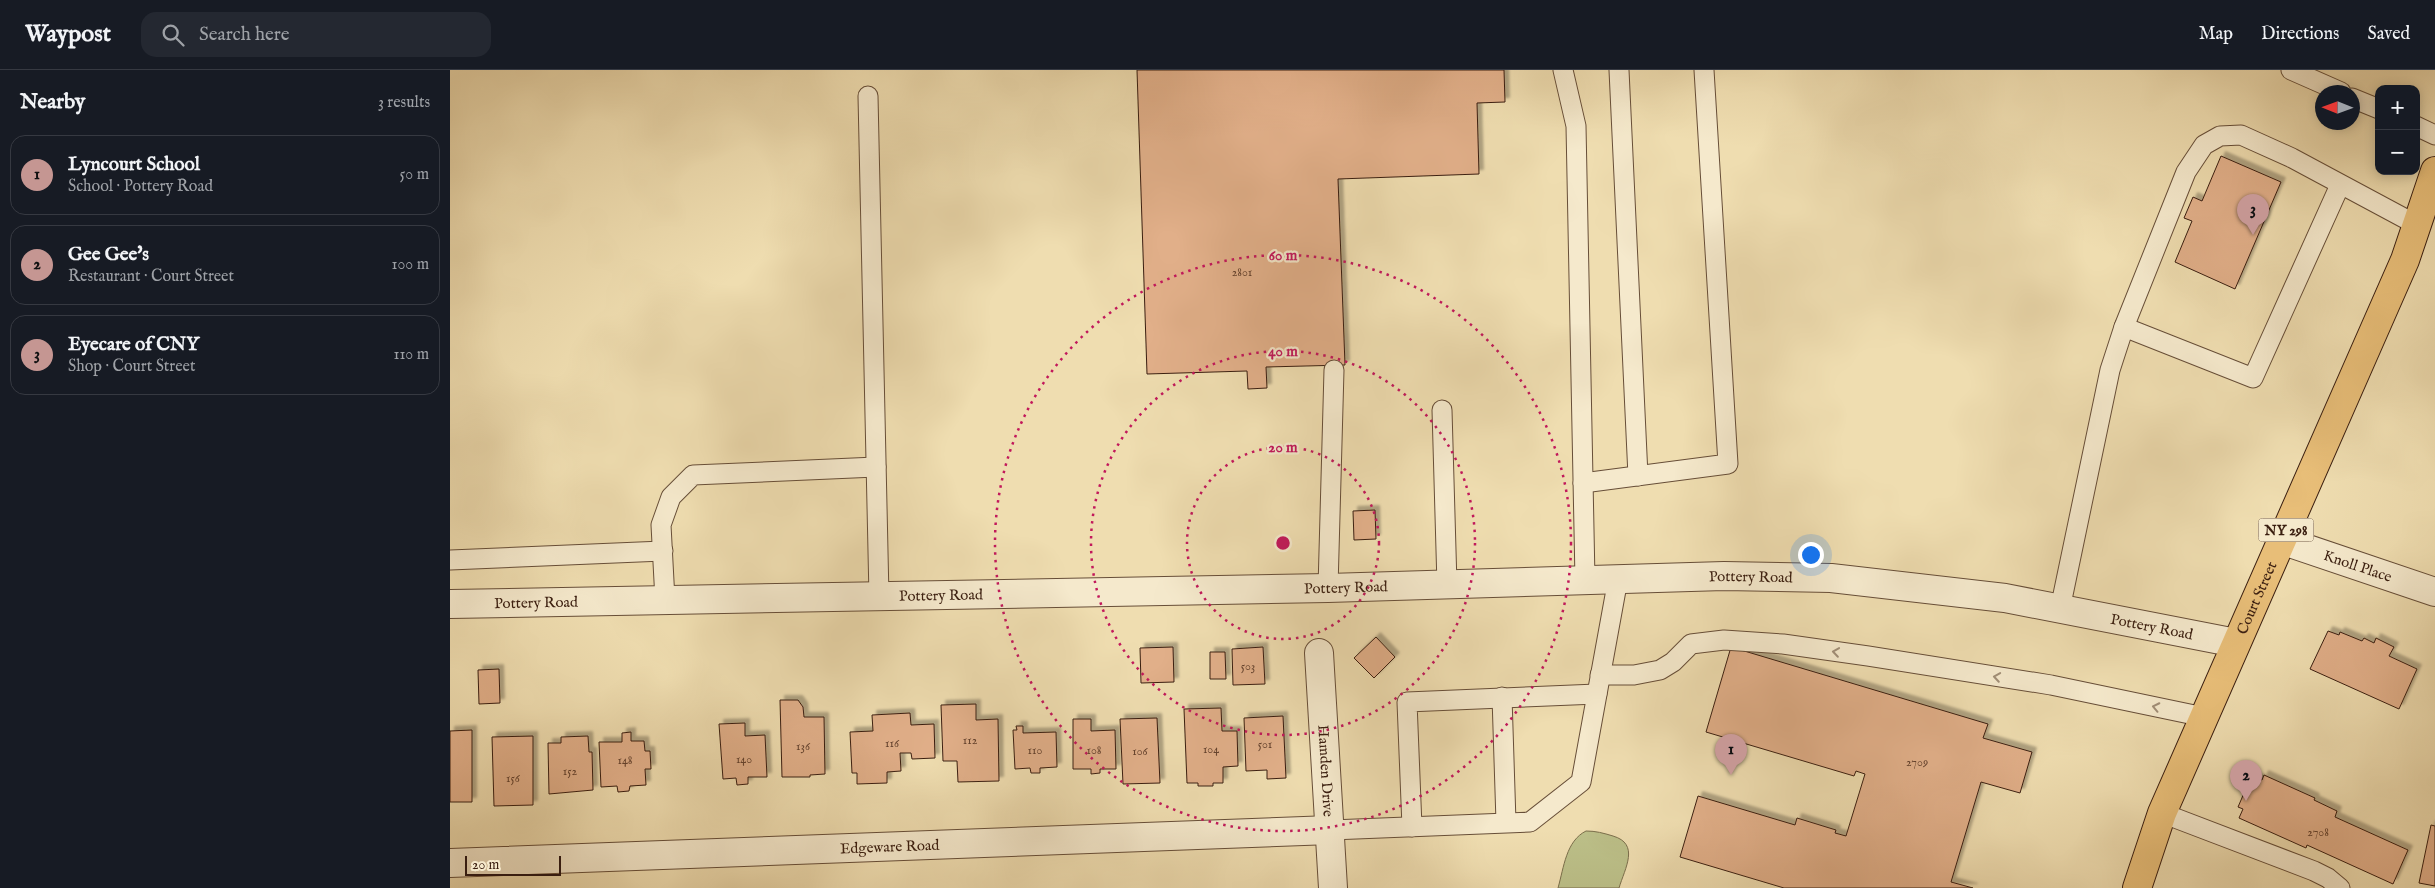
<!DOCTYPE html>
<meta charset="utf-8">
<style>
:root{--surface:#171b24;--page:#242831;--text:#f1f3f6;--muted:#9ea1a6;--line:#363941;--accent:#c59692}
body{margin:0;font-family:"IM FELL English",serif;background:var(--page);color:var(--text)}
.controls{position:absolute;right:15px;top:15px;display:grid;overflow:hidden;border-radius:10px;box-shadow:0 2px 12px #0003}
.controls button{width:45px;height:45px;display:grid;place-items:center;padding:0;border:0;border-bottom:1px solid var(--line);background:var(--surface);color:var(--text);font:25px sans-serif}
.compass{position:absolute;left:1865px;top:15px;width:45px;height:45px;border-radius:50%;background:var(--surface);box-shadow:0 2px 12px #0003;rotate:271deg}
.scale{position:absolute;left:15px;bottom:12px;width:96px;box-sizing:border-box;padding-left:5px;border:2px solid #3a1e10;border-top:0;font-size:14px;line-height:18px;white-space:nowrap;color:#3a1e10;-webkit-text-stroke:4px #f5e9cc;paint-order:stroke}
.you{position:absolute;left:1360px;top:484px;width:18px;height:18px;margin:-12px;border:4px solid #fff;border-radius:50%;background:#1a73e8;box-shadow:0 0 0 8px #1a73e833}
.badge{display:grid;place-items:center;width:32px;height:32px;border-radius:50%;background:var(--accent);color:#111;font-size:16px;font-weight:700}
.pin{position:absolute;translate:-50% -41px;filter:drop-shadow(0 1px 2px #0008)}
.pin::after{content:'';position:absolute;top:26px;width:18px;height:15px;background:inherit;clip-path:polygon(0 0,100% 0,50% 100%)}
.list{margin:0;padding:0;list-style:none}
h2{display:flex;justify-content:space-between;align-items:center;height:65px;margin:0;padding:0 20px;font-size:21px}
h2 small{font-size:16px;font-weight:400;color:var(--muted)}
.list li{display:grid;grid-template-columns:32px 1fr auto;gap:15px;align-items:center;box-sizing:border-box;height:80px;margin:0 10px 10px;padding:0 10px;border:1px solid var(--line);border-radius:15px}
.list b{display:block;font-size:19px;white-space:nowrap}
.list p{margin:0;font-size:16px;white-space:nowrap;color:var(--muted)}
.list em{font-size:16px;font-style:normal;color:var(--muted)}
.icon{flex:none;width:28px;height:28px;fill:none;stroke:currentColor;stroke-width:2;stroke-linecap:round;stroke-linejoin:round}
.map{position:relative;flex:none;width:1985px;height:818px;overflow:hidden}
header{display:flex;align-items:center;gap:30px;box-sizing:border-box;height:70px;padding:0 25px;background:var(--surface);border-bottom:1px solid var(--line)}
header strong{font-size:24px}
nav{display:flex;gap:28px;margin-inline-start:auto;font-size:18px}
.search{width:350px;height:45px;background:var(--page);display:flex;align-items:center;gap:12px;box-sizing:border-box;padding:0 18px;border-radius:15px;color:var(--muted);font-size:19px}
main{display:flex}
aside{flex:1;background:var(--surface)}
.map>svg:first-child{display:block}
.green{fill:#bcc089;stroke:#7b6f4c}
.building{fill:#e1af89;stroke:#3a1e10;filter:url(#shadow)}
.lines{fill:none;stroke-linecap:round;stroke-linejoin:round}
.lane-casing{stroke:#674e38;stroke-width:21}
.street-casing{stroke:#674e38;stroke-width:30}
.primary-casing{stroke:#3a1e10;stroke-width:30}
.lane{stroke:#f5e9cc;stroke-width:19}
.street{stroke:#f5e9cc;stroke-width:28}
.primary{stroke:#e8be78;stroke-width:28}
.oneway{stroke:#a18e77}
.ring{fill:none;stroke:#c2185b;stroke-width:2.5;stroke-dasharray:2.5 5}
.labels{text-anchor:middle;stroke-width:4.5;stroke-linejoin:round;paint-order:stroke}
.number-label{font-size:12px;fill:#64422e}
.shield{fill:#f5e9cc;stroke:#725b48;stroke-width:1}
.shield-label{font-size:14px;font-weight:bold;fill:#3a1e10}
.street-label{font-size:15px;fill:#3a1e10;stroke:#f5e9cc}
.centre{fill:#c2185b;stroke:#f5e9cc;stroke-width:2.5}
.ring-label{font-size:15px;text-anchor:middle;font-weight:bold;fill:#c2185b;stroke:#f5e9cc;stroke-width:4.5;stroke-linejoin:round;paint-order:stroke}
</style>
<header>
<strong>Waypost</strong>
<div class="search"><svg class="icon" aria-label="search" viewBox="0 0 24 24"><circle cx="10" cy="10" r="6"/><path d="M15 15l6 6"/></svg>Search here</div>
<nav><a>Map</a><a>Directions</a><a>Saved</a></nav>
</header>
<main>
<aside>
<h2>Nearby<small>3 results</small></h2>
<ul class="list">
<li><span class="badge">1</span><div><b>Lyncourt School</b><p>School · Pottery Road</p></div><em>50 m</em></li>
<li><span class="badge">2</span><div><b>Gee Gee's</b><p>Restaurant · Court Street</p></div><em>100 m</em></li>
<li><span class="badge">3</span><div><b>Eyecare of CNY</b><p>Shop · Court Street</p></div><em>110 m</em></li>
</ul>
</aside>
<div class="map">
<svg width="1985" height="818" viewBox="0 0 1985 818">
<defs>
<filter id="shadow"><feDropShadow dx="4.5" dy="-4.5" stdDeviation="1" flood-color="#0004"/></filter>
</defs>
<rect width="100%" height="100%" fill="#efddb0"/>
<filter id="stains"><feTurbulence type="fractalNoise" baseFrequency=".004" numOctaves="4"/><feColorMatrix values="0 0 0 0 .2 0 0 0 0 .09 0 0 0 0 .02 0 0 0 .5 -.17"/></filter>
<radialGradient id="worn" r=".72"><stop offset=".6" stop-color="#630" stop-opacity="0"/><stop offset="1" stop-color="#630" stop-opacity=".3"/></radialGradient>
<path class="green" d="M1136,761C1146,761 1153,763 1163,766C1190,774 1175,798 1169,818H1108C1114,797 1116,771 1136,761Z"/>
<g class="building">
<path d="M687,0H1054L1055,32L1027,33L1029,104L888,109L895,295L816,297L817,318L798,319L797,301L697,304Z"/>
<path d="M1771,86L1831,112L1785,219L1725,192L1742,151L1734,148L1743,127L1752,131Z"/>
<path d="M925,440L926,469L904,470L903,441Z"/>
<path d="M1878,561L1889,565L1890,562L1912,571L1914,568L1924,573L1926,568L1944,577L1939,586L1967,599L1949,639L1860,599Z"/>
<path d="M926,567L945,587L924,608L904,588Z"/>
<path d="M723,577L724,612L691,613L690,578Z"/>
<path d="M813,577L815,614L783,615L782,579Z"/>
<path d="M1281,577L1538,654L1533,668L1582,682L1570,723L1531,712L1501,812L1523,818H1334L1230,787L1248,726L1345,755L1347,748L1386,760L1385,763L1396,766L1415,704L1406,701L1404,706L1256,662Z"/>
<path d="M760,582H775L776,609H760Z"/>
<path d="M49,599L50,633L29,634L28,600Z"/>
<path d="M330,630H348L353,637L354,647H374L375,704L360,705V707H332Z"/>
<path d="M526,634V650L548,649L549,711L508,712L507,691H493L491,635Z"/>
<path d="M771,638L772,661H787L788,696L773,697V713H763V716H748V713H737L734,639Z"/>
<path d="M460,643L461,655L484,654L485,688L462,689L461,683H450L451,701L437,702V713L407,714V703H402L400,662L423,661L422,645Z"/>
<path d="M833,646L836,708L817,709V700L796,701L794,648Z"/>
<path d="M707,648L710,713L673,714L670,649Z"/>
<path d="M623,649H641V661L665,660L666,699H650V703L641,704V699H623Z"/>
<path d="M295,653V666L315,665L317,707H298V714L287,715L286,708L273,709L269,654Z"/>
<path d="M566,656H573V663L606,662L607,697L590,698V703H581L580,698L565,699L563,660H567Z"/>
<path d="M22,660V732H0V661Z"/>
<path d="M181,662V671H194L195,681H200L201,699H195L196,715L180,716L179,721L168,722L167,716L151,717L149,672H172V663Z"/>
<path d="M83,666V735L44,736L42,667Z"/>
<path d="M138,666L139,682H142L143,720L99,724L98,673H111V667Z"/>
<path d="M1814,705L1865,728L1864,730L1887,741L1885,747L1958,780L1943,814L1857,775L1856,778L1789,748L1793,739L1788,737L1798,714L1803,717L1807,708L1812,710Z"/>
<path d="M1981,755L1985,756V816L1969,813Z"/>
</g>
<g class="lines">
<g class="lane-casing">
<g id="lane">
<path d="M1113,0L1126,56L1135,510"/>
<path d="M1169,0L1188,406"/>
<path d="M1841,0L1891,22"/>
<path d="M418,26L429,527"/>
<path d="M1902,28L1929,39"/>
<path d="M1966,56L1985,65"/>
<path d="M1674,257L1803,308L1890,115"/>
<path d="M992,340L997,515"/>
<path d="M1133,413L1278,394L1254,0"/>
<path d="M0,490L213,481"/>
<path d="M878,518L884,300"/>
<path d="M215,530L211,455L221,427L243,405L426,397"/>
<path d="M1610,539L1660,300L1674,257L1736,102L1754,75L1770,66L1791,65L1842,88L1967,155"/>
<path d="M1150,605H1184L1210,600L1223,592L1241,574L1274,570L1333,574L1418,586L1601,615L1754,647"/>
<path d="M1052,627L1056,752"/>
<path d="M1712,743L1864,801L1878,808L1890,818"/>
<path d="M962,757L957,632L1147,624"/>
<path d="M881,760L1080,752L1131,712L1168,509"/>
</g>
</g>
<g class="street-casing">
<g id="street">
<path id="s1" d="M1831,470L1985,522"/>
<path id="s2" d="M0,534L878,518L1274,506L1381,508L1555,528L1786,573"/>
<path id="s3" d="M869,583L883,818"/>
<path id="s4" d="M0,793L881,760"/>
</g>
</g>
<g class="primary-casing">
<g id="primary">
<path id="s5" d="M1687,818L1712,743L1955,190L1985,101"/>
</g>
</g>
<use href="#lane" class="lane"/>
<use href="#street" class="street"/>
<use href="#primary" class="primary"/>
</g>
<defs><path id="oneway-chevron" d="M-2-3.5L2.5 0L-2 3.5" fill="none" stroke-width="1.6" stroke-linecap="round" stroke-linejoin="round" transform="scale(1.25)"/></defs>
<g class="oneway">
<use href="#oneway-chevron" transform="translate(1386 582) rotate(-172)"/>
<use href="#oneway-chevron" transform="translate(1547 607) rotate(-171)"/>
<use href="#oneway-chevron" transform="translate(1706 637) rotate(-168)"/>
</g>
<g class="ring">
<circle cx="833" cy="473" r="96"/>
<circle cx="833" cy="473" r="192"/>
<circle cx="833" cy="473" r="288"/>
</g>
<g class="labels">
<g class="number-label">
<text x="792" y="206">2801</text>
<text x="798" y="600">503</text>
<text x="520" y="674">112</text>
<text x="442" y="677">116</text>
<text x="815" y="678">501</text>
<text x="353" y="680">136</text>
<text x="761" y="683">104</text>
<text x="585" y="684">110</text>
<text x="644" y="684">108</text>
<text x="690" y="685">106</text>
<text x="294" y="693">140</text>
<text x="175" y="694">148</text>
<text x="1467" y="696">2709</text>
<text x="120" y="705">152</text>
<text x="63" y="712">156</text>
<text x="1868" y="766">2708</text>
</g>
<rect class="shield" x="1808.5" y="448.5" width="55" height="23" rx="4"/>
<g class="shield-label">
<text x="1836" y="465">NY 298</text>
</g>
<g class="street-label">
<text dy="5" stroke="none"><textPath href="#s1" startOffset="81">Knoll Place</textPath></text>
<text dy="5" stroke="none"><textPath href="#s2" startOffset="1301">Pottery Road</textPath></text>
<text dy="5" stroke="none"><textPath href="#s2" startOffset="896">Pottery Road</textPath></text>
<text dy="5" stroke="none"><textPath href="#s2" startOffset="491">Pottery Road</textPath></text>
<text dy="5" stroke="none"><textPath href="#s5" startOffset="314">Court Street</textPath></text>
<text dy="5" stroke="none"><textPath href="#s2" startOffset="86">Pottery Road</textPath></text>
<text dy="5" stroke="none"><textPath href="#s2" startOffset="1706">Pottery Road</textPath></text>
<text dy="5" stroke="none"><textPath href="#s3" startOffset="118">Hamden Drive</textPath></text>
<text dy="5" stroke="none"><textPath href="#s4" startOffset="440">Edgeware Road</textPath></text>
</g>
</g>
<circle cx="833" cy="473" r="8" class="centre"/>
<g class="ring-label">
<text x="833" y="190">60 m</text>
<text x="833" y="286">40 m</text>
<text x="833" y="382">20 m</text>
</g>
<rect width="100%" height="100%" filter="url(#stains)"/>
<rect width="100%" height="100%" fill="url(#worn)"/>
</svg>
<div class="controls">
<button>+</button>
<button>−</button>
</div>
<svg class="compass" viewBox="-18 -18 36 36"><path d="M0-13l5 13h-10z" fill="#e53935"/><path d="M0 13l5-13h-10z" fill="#9ea1a6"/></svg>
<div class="scale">20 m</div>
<div class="you"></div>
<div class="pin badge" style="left:1281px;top:705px">1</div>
<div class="pin badge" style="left:1796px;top:731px">2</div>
<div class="pin badge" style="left:1803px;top:165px">3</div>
</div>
</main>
